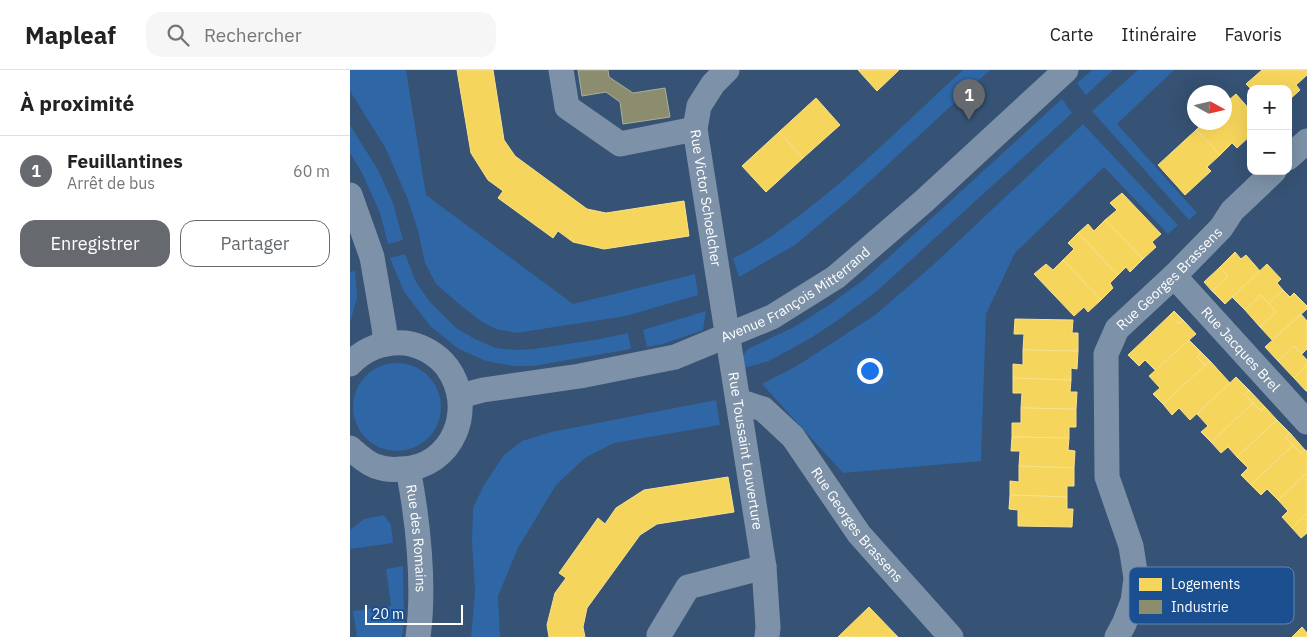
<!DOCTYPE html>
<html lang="fr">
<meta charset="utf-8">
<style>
:root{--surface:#fff;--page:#f6f6f6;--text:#222;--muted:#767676;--line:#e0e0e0;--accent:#666a6f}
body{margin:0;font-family:"IBM Plex Sans",sans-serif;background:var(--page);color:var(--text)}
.controls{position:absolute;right:15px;top:15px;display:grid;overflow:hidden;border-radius:10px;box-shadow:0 5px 20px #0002}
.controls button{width:45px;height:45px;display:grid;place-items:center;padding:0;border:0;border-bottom:1px solid var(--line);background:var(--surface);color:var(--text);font:25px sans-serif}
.compass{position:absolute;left:837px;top:15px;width:45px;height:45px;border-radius:50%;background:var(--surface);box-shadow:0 5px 20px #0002;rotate:98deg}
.scale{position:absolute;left:15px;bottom:12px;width:98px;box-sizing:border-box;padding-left:5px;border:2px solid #fff;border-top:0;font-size:14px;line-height:18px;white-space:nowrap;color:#fff;-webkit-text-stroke:4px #1b4f8f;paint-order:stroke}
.you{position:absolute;left:519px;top:300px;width:18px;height:18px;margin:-12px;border:4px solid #fff;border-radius:50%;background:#1a73e8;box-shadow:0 0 0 8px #1a73e833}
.badge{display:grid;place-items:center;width:32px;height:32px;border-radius:50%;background:var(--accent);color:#fff;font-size:16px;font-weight:700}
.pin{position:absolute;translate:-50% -41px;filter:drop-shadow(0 1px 2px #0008)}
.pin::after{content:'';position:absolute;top:26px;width:18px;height:15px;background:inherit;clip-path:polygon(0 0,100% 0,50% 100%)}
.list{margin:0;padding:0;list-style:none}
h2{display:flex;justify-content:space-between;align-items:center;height:65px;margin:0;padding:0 20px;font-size:21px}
h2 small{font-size:16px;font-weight:400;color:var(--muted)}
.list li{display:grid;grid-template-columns:32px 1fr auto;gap:15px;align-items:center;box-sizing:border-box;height:70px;padding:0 20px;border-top:1px solid var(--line)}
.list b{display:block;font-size:19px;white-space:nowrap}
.list p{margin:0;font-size:16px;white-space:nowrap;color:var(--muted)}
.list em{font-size:16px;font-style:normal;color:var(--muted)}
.actions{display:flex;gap:10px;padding:15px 20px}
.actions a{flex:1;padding:11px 0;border:1px solid var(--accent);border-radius:15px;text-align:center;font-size:18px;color:var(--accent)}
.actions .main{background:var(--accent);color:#fff}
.icon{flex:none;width:28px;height:28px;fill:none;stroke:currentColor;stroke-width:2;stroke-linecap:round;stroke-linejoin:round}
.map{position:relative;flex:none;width:957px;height:567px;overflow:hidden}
header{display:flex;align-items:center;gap:30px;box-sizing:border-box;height:70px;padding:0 25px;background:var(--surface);border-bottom:1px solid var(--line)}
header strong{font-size:24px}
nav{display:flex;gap:28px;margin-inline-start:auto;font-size:18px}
.search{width:350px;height:45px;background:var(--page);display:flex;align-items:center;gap:12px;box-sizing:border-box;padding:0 18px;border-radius:15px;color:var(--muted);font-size:19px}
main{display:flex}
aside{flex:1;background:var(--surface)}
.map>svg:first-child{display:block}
.green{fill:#2f66a5}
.homes{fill:#f6d55c;stroke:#f9e28d}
.industry{fill:#8c8c6e;stroke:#aeae9a}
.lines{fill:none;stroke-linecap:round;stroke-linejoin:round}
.street{stroke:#7d92a8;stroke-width:25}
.labels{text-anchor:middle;stroke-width:5;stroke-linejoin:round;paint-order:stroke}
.street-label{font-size:14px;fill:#fff;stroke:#1b4f8f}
.key{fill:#1b4f8f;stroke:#5f84b1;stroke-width:1}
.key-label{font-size:14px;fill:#fff}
</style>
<header>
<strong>Mapleaf</strong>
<div class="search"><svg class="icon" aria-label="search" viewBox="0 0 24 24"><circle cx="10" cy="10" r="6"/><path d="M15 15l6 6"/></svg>Rechercher</div>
<nav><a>Carte</a><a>Itinéraire</a><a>Favoris</a></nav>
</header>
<main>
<aside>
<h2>À proximité<small></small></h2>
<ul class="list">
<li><span class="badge">1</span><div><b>Feuillantines</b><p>Arrêt de bus</p></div><em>60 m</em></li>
</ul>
<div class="actions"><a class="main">Enregistrer</a><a>Partager</a></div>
</aside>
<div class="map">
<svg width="957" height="567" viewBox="0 0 957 567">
<rect width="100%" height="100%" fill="#365274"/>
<g class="green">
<path d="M0,0H56L76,125L223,234L345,204L348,225L276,246L166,263L146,259L131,251L109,234L86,214L75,193L68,161L58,130L36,79L0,21Z"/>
<path d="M613,0H640L507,123L445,175L389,207L383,188C409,177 431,159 454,142C510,99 560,48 613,0Z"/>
<path d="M742,0H763L736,25L727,13Z"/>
<path d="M788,0H824L767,54L847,143L839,150L742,41Z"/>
<path d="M712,29L722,43L527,221L491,248L461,268L419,291L394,298L393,285L398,279L444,257L482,233L516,208Z"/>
<path d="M733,54L828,155L818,164L754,97L665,183L636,244L631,391L493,403L412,314L450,294L525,245L583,195Z"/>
<path d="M0,55L28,100L43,133L53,170L38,174L30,143L12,103L0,83Z"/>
<path d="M55,184L66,212L80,232L106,258L125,269L146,278L166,280L184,279L250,269L278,263L281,279L183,296H163L136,291L109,279L81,257L54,222L40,188Z"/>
<path d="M5,201L7,228L0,253V202Z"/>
<path d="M356,241L353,260L313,274L297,277L293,260Z"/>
<circle cx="47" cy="337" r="44"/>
<path d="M366,330L370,355L264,373L235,388L206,415L168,478L148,526L150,567H121L125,521L122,472L123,438L134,415L154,385L172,371L201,362Z"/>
<path d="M34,445L41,455L43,473L0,479V460L14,449Z"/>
<path d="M53,496L54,551L52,567H7L3,541L41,536L36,499Z"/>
</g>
<g class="homes">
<path d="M107,0H143L154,70L165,86L237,139L256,143L334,131L339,166L254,179L223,172L208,161L203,168L148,128L153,121L138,110L121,83Z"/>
<path d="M508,0H549L527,21Z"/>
<path d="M912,0H956L957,2V5L946,15L950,20L938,31V19H901L896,14Z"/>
<path d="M886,24L901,41V65L887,78L882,73L870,85L846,60L854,52H874V34Z"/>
<path d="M466,28L490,55L453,88L429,62Z"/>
<path d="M846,60L870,85L857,97L861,101L835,125L808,95Z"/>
<path d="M429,62L453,88L416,122L392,96Z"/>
<path d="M772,123L811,164L802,172L806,177L793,189L755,150L767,140L760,133Z"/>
<path d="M755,150L793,189L780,202L776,197L768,205L728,163L738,154L744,161Z"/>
<path d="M728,163L768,205L760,213L763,218L751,230L713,190L724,179L718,173Z"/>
<path d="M885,182L891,189L896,185L910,201L875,234L862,221L878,206L870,197Z"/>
<path d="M713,190L751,230L738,242L734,237L724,246L684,204L696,194L703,200Z"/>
<path d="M917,194L931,209L927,213L933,220L918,234L911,225L895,240L882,227Z"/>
<path d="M870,197L878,206L862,221L854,212Z"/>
<path d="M933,220L940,227L944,223L957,236V239L922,270L910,257L926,242L918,234Z"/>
<path d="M911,225L926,242L910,257L895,240Z"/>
<path d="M824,241L833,250L829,254L820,245Z"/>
<path d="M951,244L957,251V279L952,284L944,276L928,291L915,277Z"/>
<path d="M820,245L829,254L833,250L846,264L805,300L795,290L789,296L778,285Z"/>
<path d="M665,249L723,250L722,263H728V281L673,280L674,264H664Z"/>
<path d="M839,270L860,291L813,334L803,324L810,318L799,306Z"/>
<path d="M944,276L957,290V295L944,308L928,291Z"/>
<path d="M673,280L728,281L727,299L721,298V310L663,308V294L673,295Z"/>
<path d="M851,282L867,299L863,303L847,287Z"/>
<path d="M860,291L880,313L840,350L829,338L822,345L813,334Z"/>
<path d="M957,295V321H956L944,308Z"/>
<path d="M886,307L899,320L895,325L903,333L861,372L851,362L858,356L847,344Z"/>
<path d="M663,308L721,310L720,322H727L726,339L671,338L672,323H663Z"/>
<path d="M899,320L915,337L911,341L895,325Z"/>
<path d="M903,333L911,341L915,337L927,350L887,387L878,377L871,383L861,372Z"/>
<path d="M671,338L726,339V357H719V368L662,367V353H671Z"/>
<path d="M927,350L940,363L935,367L943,375L901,415L891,405L898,398L887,387Z"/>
<path d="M940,363L955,380L951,384L935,367Z"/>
<path d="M662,367L719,368L718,380L725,381L724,398L669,396L670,381H661Z"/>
<path d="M943,375L951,384L955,380L957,381V403L928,430L917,419L911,425L901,415Z"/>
<path d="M669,396L724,398V416H717V427L660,425V411L669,412Z"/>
<path d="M957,403V443L942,458L932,447L938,441L928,430Z"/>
<path d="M378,407L384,442L307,454L290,465L237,538L233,557L235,567H199L197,555L205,523L216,508L209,503L248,448L255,454L266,438L294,420Z"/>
<path d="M660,425L717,427V439H723L722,457L668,456V440L659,439Z"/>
<path d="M957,443V463L951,468L942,458Z"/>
<path d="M519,537L548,567H488Z"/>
<path d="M952,557L957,563V567H942Z"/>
</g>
<path class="industry" d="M228,0H258L259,7L283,23L315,18L320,47L273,54L270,32L256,22L232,26Z"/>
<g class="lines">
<g class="street">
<path d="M211,0L217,37L270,74L345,59"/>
<path id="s1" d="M377,0L363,14L349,36L345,59L414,497L418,557L417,567"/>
<path d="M938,88L957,71"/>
<path d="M0,125L22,187L34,257L36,274"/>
<path id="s2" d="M824,206L957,352"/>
<path d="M0,294C14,279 34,271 55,273C71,275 87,284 97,297C127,338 103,398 51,399C42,400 33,399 25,396C15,392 8,385 0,378"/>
<path id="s3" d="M110,326L133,320L230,306L325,287L422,247L486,207L574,131L716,0"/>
<path id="s4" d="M388,331L413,339L443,367L509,464L601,567"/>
<path id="s5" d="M58,399C68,450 75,515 68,567"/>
<path d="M309,567V565L338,517L414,497"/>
<path id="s6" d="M767,567L774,554L783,531L786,508L781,476L757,407L756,284L767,259L824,206L871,158L882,141L924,101"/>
</g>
</g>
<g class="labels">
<g class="street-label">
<text dy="5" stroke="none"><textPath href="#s1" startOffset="139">Rue Victor Schoelcher</textPath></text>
<text dy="5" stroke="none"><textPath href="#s6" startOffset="391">Rue Georges Brassens</textPath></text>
<text dy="5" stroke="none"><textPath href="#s3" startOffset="355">Avenue François Mitterrand</textPath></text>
<text dy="5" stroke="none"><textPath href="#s2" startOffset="99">Rue Jacques Brel</textPath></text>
<text dy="5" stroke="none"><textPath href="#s1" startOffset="395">Rue Toussaint Louverture</textPath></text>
<text dy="5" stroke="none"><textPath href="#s4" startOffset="176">Rue Georges Brassens</textPath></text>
<text dy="5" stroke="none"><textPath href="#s5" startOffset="70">Rue des Romains</textPath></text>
</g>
</g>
<rect x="779" y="497" width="165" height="57" rx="8" class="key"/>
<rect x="789" y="508" width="23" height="13" fill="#f6d55c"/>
<rect x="789" y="530" width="23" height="14" fill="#8c8c6e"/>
<g class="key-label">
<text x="821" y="519">Logements</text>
<text x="821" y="542">Industrie</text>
</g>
</svg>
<div class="controls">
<button>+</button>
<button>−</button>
</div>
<svg class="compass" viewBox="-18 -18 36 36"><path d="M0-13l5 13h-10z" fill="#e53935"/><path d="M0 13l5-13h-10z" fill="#767676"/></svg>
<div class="scale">20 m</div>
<div class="you"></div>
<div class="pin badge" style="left:619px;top:50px">1</div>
</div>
</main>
